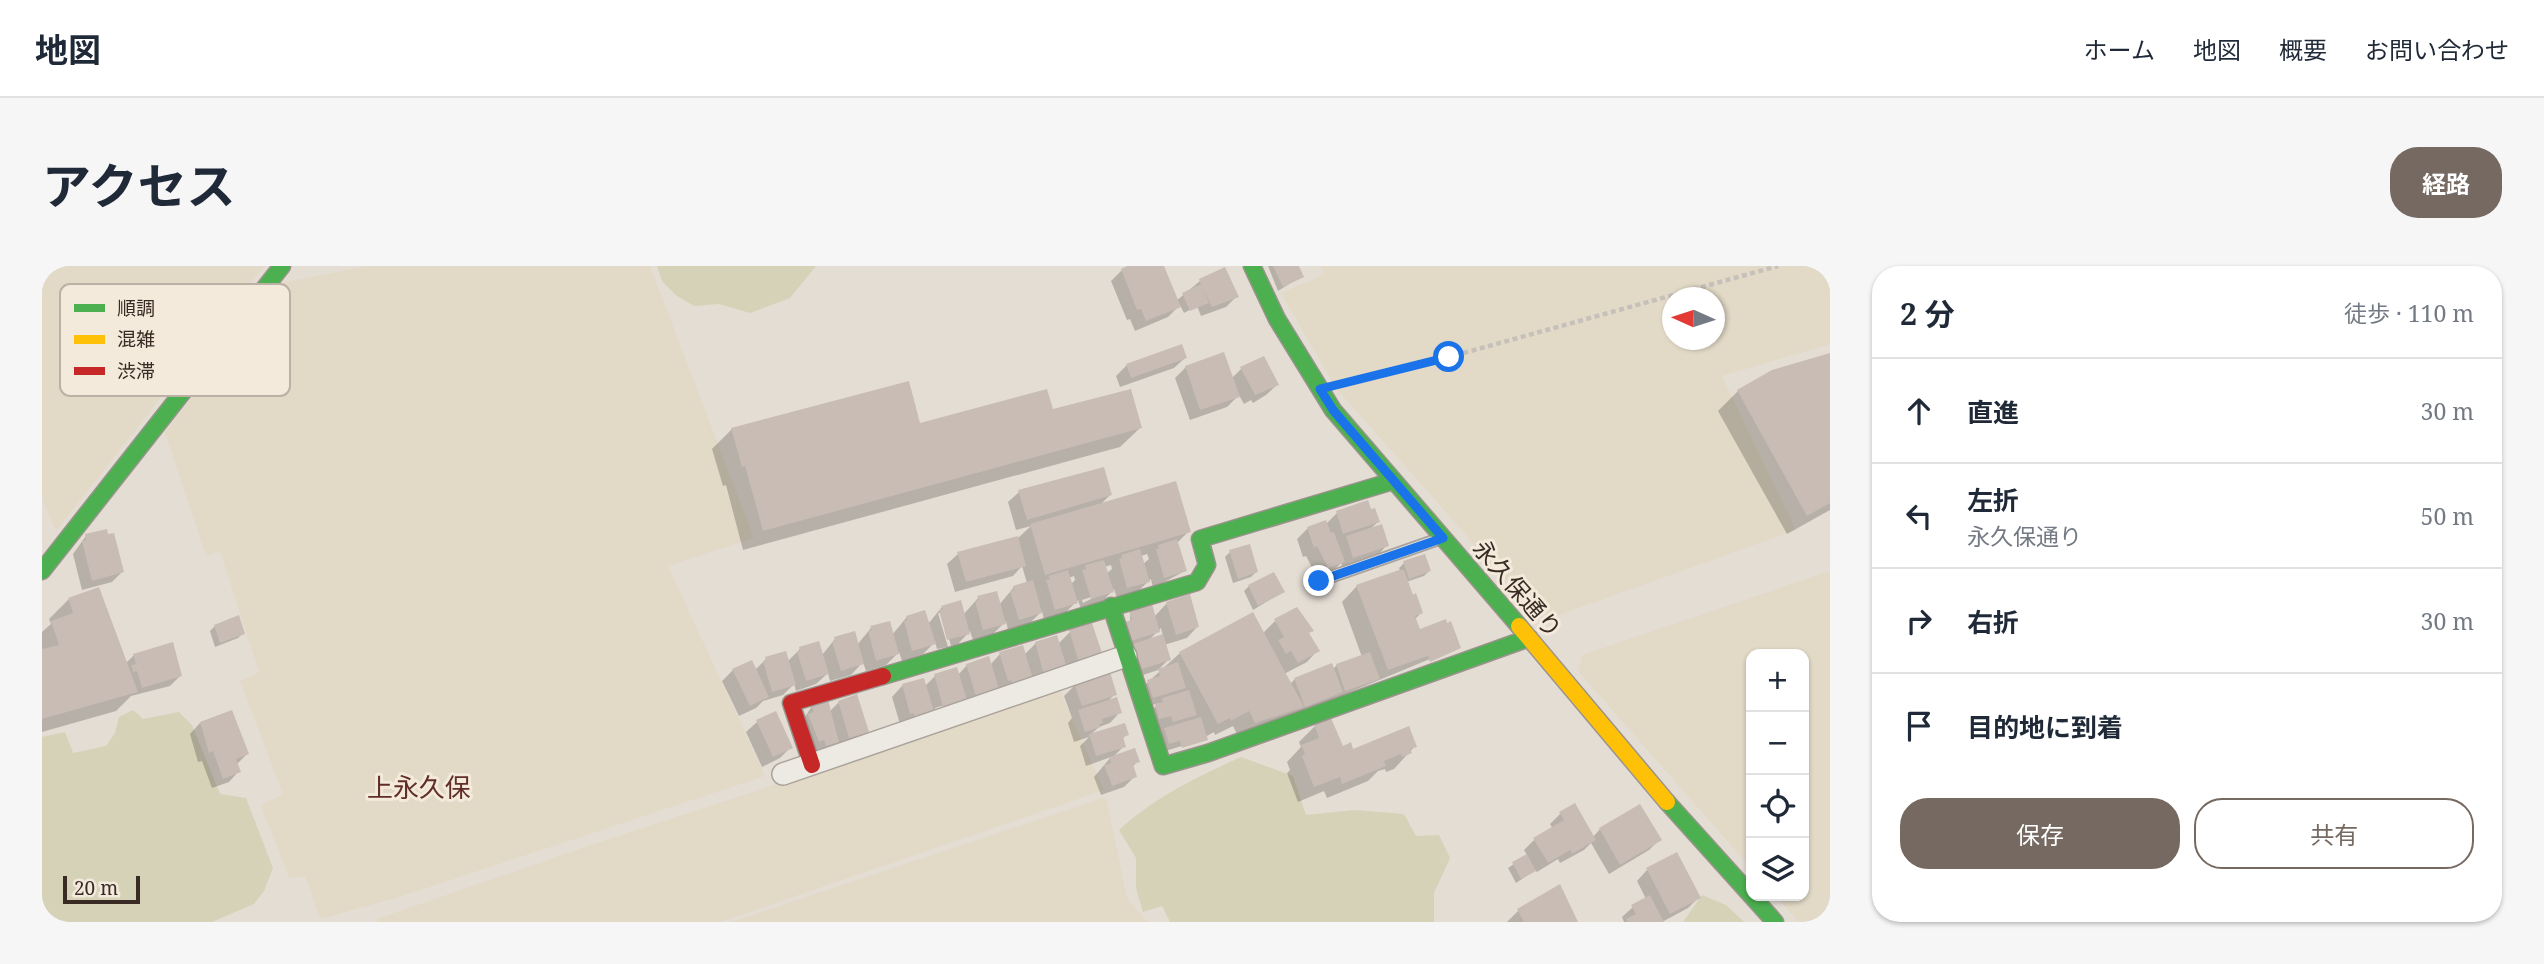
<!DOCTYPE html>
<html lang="ja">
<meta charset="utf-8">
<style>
:root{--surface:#fff;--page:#f6f6f7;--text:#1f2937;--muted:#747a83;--line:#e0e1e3;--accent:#756961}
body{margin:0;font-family:"Noto Serif","Noto Sans JP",serif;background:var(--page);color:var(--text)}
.controls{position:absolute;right:21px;bottom:21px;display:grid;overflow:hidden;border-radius:14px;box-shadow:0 2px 5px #0004}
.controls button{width:63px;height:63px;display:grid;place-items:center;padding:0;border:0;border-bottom:2px solid var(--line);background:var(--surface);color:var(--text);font:35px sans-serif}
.compass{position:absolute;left:1620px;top:21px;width:63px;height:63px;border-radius:50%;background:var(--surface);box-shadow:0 2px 5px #0004;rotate:273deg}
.scale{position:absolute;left:21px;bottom:18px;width:77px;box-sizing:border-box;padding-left:7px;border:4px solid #392b23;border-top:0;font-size:19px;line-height:24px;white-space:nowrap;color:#392b23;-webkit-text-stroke:5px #f3eadc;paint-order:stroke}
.stop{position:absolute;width:21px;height:21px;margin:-16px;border:5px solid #1a73e8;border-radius:50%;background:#fff}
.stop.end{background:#1a73e8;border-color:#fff;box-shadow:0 2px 7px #0008}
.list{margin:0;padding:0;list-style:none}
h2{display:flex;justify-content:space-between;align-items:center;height:91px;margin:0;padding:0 28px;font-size:30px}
h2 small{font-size:23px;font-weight:400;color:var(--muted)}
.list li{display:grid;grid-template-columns:46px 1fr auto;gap:21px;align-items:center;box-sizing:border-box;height:105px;padding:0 28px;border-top:2px solid var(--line)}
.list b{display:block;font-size:26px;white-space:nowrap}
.list p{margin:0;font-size:23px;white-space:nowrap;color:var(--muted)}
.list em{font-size:23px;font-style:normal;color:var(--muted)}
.actions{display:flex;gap:14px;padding:21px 28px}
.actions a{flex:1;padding:16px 0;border:2px solid var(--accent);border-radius:28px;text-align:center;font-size:24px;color:var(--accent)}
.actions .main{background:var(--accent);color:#fff}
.icon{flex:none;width:38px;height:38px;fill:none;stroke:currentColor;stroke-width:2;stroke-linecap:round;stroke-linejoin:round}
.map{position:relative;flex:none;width:1788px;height:656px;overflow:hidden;border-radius:28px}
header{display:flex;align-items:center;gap:42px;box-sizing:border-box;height:98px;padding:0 35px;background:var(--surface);border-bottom:2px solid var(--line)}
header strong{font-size:33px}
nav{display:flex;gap:38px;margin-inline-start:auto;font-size:24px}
.intro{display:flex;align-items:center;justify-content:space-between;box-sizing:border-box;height:168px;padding:0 42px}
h1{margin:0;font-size:49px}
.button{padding:18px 32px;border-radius:28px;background:var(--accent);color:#fff;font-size:24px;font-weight:700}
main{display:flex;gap:42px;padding:0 42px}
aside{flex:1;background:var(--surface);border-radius:28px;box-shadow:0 2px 5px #0004}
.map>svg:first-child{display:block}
.farmland{fill:#e2d9c6;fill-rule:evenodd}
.green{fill:#d5d2b8}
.shadow{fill:#0003;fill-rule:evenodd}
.building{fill:#c8bcb5}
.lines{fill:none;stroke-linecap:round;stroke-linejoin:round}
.lane-casing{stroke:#aaa39c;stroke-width:14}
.street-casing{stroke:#aaa39c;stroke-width:24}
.fast-casing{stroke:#9a938c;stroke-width:19}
.slow-casing{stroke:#9a938c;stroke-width:19}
.jam-casing{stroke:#9a938c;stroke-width:19}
.path{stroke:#c6c0ba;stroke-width:4.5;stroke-dasharray:5 3.5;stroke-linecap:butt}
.lane{stroke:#ede9e3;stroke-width:10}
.street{stroke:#ede9e3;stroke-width:21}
.fast{stroke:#4caf50;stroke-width:16}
.slow{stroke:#ffc107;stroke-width:16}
.jam{stroke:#c62828;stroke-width:16}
.route{stroke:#1a73e8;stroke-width:9}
.labels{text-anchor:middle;stroke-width:6;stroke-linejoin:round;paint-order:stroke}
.street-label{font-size:24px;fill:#392b23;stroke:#f3eadc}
.neighbourhood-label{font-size:26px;fill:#612d27;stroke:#f3eadc}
.key{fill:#f3eadc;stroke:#bbb1a4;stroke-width:2}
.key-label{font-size:19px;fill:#392b23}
</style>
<header>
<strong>地図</strong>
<nav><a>ホーム</a><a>地図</a><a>概要</a><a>お問い合わせ</a></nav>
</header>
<div class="intro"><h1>アクセス</h1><a class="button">経路</a></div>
<main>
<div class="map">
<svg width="1788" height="656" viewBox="0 0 1788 656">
<rect width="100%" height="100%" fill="#e4ddd4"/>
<g class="farmland">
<path d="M0,0H222L14,265L0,234Z"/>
<path d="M324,0H608L712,272L626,300L723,510L357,631L278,653L263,610L247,612L219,539L241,528L198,415L217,406L178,285L164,290L123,166L240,17Z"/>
<path d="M1279,0H1788V78L1680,110L1754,264L1500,355L1294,122L1239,27L1282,9ZM1630,32H1672V74H1630Z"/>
<path d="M1788,305V656H1757L1734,630H1762V388H1709V602L1536,405L1540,389Z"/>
<path d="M1018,425L1062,524L678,656H336L335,653L546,580Z"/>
<path d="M1064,531L1085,632L1105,656H689Z"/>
</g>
<g class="green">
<path d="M615,0H774L748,32L708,47L677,38L652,40L635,30L620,15Z"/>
<path d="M91,444L101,453L137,446L150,459L178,528L204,532L231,602L222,625L212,638L170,656H0V471L23,466L31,487L64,480L73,467L77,451Z"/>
<path d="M1199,491L1251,510L1264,549L1312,544L1362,548L1374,570L1397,569L1408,592L1392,627V656H1128L1120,640L1101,646L1094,622V592L1077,564C1113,531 1155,511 1199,491Z"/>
<path d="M1660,629L1684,639L1702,656H1641Z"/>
</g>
<g class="shadow">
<path d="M1090,0H1120L1134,35L1158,15L1195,30L1184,41L1159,50L1155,40L1142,47L1138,39L1126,51L1093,65L1088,53L1085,54L1069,15L1080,4Z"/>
<path d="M1226,0H1255L1260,10L1236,25Z"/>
<path d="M1788,90V244L1745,268L1676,145L1696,125Z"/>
<path d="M1143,92L1132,102L1078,121L1074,110L1085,99Z"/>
<path d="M1144,101L1189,113L1199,103L1235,119L1224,129L1211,137L1209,134L1202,138L1197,129L1185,141L1148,154L1133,112Z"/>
<path d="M1010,145L1098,162L1078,181L701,284L684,219L681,220L670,183L690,163L877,159Z"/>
<path d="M977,226L1068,229L1058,239L1147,265L1135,277L1143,305L1111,322L1109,313L1095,326L1075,332L1072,323L1059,337L1039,343L1036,334L1023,347L1002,354L1000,345L987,358L966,364L964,355L951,368L931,374L928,365L916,378L909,380L900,347H896L906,381L895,383L893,376L881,388L860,395L857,386L844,399L824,405L821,396L809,409L788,415L786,407L774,418L754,425L752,418L741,429L721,435L714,442L697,450L680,415L691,404H713L724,393L745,396L758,383L780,389L793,373L815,379L829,362L850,369L864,352L882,347L886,358L900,341L921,349L936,332L957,339L972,321L985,317L980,300L971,310L913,326L905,298L916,288L975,273L989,260L974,264L966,236ZM1105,288L1107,293L1101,298L1099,290ZM1069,299L1070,303L1064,308L1062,301ZM1032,310L1033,314L1029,318L1027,312ZM1059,328L1041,337L1040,334Z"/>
<path d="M1295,247L1336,256L1327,264L1345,279L1335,290L1301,302L1299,297L1290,306L1275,311L1264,290L1261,291L1255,273L1266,262L1284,258Z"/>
<path d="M44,270L80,306L70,316L40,324L31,288Z"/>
<path d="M1188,286L1214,306L1209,311L1191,317L1183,291Z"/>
<path d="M1362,297L1387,305L1382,310L1364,316L1379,347L1373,353L1377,365L1417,381L1197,472L1191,460L1173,469L1172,466L1163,471L1164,473L1116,487L1103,451L1117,437L1100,442L1095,426L1138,387L1220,368L1233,355L1266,368L1275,385L1265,396L1242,408L1248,418L1253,413L1291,403L1295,399L1320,391L1300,336L1315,320L1359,307L1357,302Z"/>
<path d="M1207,320L1241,326L1211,344L1202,325Z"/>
<path d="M27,333L83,398L92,389L139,409L128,420L89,430L74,445L0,466V366L9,358L7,353Z"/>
<path d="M1125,337L1155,361L1145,372L1122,379L1127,393L1116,404L1089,413L1088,347L1112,351ZM1119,362L1121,370L1106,375Z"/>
<path d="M173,360L201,367L196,372L173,381L168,365Z"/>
<path d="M1028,366L1059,390L891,451L889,445L879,455L858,458L850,431L860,420L881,414L883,420L893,410L916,409L925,399H948L958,388L982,389L994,377L1016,378ZM913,436V440L894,446L893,442Z"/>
<path d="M1033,419L1073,428L1065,436L1078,446L1068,457L1057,461L1047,470L1082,459L1085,468L1080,473L1082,480L1070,492L1096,495L1090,501L1093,510L1082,521L1059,529L1052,511L1069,491L1044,500L1038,480L1047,471L1032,476L1026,457L1030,452L1022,430Z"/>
<path d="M797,436L825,466L814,476L797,482L795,476L784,487L774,490L757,460L770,440L787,446Z"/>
<path d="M715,456L749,481L738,492L720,501L704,466Z"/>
<path d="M158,457L205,488L195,498L197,505L187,516L170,522L160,495L156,496L148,468Z"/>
<path d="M1273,460L1300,482L1310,485L1373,480L1352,503L1344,506L1343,503L1336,505L1326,515L1285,532L1282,525L1256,536L1245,507L1248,504L1245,496L1259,481L1257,476Z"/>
<path d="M1519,547L1551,571L1558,563L1617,574L1607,584L1567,608L1549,577L1542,584L1518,597L1516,593L1495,606L1493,604L1474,617L1466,602L1485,589L1482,584L1493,573L1511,563L1508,558Z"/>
<path d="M1605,604L1657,631L1646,642L1620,656H1582L1580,651L1591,641L1604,633L1595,615Z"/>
<path d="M1518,621L1534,656H1465L1476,645Z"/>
</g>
<g class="building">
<path d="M1085,0H1122L1139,41L1104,55L1099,43L1095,44L1079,3Z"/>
<path d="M1231,0H1257L1262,11L1241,21Z"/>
<path d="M1183,1L1197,31L1170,41L1161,23L1167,37L1148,45L1140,27L1159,18L1157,13Z"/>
<path d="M1140,78L1145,92L1089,112L1084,98Z"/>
<path d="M1182,86L1198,131L1158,144L1143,100Z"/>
<path d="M1788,87V237L1765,250L1695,124L1730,104Z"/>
<path d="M1222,90L1237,119L1213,129L1198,101Z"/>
<path d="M867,115L878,157L1005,123L1011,143L1089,123L1100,162L721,265L703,200L700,201L689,162Z"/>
<path d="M1062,201L1070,229L985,254L976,224Z"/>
<path d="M1134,215L1149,266L1003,309L988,258Z"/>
<path d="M1326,234L1329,243L1333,242L1338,256L1301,268L1294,245Z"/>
<path d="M1284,254L1289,267L1292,266L1303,296L1286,302L1275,280L1272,282L1265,261Z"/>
<path d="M1340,258L1347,280L1311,292L1304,270Z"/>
<path d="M65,263L66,268L72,267L82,306L50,315L40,275L44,274L43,268Z"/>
<path d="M976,270L984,300L924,316L915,286Z"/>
<path d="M1135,273L1145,305L1122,312L1114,283H1117L1116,279Z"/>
<path d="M1208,278L1216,306L1196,313L1187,284Z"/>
<path d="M1098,283L1108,316L1085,322L1077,293L1080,292L1079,289Z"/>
<path d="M1383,288L1389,305L1367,313L1361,295Z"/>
<path d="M1062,294L1072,326L1049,333L1040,304L1044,303L1043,299Z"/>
<path d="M1026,304L1036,337L1013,344L1004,314L1008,313L1006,310Z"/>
<path d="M1357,304H1362L1371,329L1374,327L1381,347L1373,350L1378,363L1404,353L1405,357L1409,355L1419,382L1388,396L1386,390L1346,404L1314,319Z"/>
<path d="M1232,306L1243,326L1216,340L1206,319Z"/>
<path d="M991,314L1000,347L977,354L968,325L972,324L971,320Z"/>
<path d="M57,321L96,426L0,453V383L17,379L9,355L31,347L26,332Z"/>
<path d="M955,325L964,358L941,364L933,335L937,334L935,330Z"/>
<path d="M1148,328L1157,361L1134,369L1124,336Z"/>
<path d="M919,334L928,368L905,374L897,344L901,343L899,340Z"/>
<path d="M1110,338L1118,366L1089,375L1083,356L1090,354L1087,345Z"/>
<path d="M1255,341L1272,365L1267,367L1278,385L1256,397L1249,385L1244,388L1236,374L1242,371L1232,353Z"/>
<path d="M883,344L894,378L870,385L862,355L865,354L864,350Z"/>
<path d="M1211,346L1262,441L1213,457L1207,445L1189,455L1188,452L1176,458L1137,386Z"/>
<path d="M197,349L203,368L178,377L172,359Z"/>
<path d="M848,355L857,388L834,395L826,365L830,364L828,360Z"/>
<path d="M1050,357L1061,390L1037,397L1027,364Z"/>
<path d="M813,365L822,398L799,405L790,376L793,375L792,371Z"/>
<path d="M1121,368L1129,394L1100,403L1091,378Z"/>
<path d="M1015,369L1025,402L1002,409L993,376Z"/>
<path d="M777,375L787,408L764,415L755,386L758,385L757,381Z"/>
<path d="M131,376L140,410L100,422L95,405L91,406L89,399L94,398L91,388Z"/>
<path d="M981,379L991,413L971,419L969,414L966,415L957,386Z"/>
<path d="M744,385L754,419L730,426L721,395H724L723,391Z"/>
<path d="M1328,386L1338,413L1303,425L1294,398Z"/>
<path d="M947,390L957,423L934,430L924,398Z"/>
<path d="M710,394L727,431L708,440L690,403Z"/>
<path d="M1136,396L1144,422L1111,432L1105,414L1118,410L1116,403Z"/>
<path d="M1290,397L1301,426L1263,441L1252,412Z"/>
<path d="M915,401L925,434L901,441L892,408Z"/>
<path d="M1068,406L1075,429L1040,440L1032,417Z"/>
<path d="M882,412L892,445L873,451L872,447L868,448L860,418Z"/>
<path d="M1147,424L1155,449L1131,456L1129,450L1117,453L1113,438L1121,436L1120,432Z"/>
<path d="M815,428L827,466L807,472L796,435Z"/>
<path d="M1075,431L1080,447L1060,453L1061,457L1057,458L1059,461L1043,466L1036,444Z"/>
<path d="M786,434L797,476L784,480L782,474L777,476L766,448L772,446L769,439Z"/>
<path d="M190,444L207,488L194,493L199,506L181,513L171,485L167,487L158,456Z"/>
<path d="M734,445L751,482L731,491L714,454Z"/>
<path d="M1159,451L1166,474L1140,482L1138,475L1127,478L1122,462Z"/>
<path d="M1289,452L1301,480L1309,476L1311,483L1367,460L1375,481L1368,483L1370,487L1360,491L1359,488L1342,495L1344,500L1300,518L1298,511L1272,521L1260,490L1263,488L1259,479L1277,472L1272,458Z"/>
<path d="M1083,457L1087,469L1081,471L1084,481L1054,490L1047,468Z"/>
<path d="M1093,482L1098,496L1091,498L1095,511L1070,520L1062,499L1069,497L1067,491Z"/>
<path d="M1533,537L1554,574L1530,588L1528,584L1506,597L1491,572L1522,554L1517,546Z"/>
<path d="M1598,538L1620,574L1578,599L1557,562Z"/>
<path d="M1635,586L1659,632L1628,648L1604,602Z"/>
<path d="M1485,588L1494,605L1479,613L1470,596Z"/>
<path d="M1518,618L1536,656H1482L1475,643Z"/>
<path d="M1608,629L1622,656H1586L1584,653L1594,648L1589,639Z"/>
</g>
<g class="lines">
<g class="lane-casing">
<path id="lane" d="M1277,315L1397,273"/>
</g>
<g class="street-casing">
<path id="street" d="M741,508L1084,390"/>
</g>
<g class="fast-casing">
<g id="fast">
<path d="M1210,0L1235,53L1291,144L1477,360"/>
<path d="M0,305L240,0"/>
<path d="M1069,340L1121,500L1166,487L1487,372"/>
<path d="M841,410L1155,316L1165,299L1158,273L1351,215"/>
<path d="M1625,536L1733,656"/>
</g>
</g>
<g class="slow-casing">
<path id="slow" d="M1477,360L1625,536"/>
</g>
<g class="jam-casing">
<path id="jam" d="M770,499L749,437L841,410"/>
</g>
<path class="path" d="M1306,116L1407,91L1736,0"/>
<use href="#lane" class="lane"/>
<use href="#street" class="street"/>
<use href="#fast" class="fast"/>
<use href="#slow" class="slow"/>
<use href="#jam" class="jam"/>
</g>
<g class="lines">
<path class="route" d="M1277,315L1401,272L1291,144L1278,123L1407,91"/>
</g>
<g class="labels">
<g class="street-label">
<text transform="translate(1475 323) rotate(49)" y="8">永久保通り</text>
</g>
<g class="neighbourhood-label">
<text x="377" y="531">上永久保</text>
</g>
</g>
<rect x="18" y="18" width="230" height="112" rx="10" class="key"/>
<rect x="32" y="38" width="31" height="8" fill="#4caf50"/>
<rect x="32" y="69" width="31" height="9" fill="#ffc107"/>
<rect x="32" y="101" width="31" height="8" fill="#c62828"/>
<g class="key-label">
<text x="75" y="49">順調</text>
<text x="75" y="80">混雑</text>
<text x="75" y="112">渋滞</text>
</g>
</svg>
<div class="controls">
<button>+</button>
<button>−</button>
<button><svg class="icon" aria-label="locate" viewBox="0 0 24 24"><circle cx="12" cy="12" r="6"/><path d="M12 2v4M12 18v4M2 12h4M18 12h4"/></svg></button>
<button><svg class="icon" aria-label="layers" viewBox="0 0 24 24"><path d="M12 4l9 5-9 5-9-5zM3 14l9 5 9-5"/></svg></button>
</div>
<svg class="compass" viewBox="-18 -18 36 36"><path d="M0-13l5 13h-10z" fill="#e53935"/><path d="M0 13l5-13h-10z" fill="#747a83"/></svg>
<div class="scale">20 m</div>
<div class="stop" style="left:1407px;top:91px"></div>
<div class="stop end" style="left:1277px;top:315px"></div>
</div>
<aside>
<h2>2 分<small>徒歩 · 110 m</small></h2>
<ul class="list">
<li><svg class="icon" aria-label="ahead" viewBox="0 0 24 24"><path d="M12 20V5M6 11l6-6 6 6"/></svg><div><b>直進</b></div><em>30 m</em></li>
<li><svg class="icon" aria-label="left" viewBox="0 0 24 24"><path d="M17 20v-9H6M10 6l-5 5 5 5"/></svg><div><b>左折</b><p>永久保通り</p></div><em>50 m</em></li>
<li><svg class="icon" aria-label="right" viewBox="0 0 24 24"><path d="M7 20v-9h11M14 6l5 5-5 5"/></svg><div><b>右折</b></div><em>30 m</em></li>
<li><svg class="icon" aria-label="arrive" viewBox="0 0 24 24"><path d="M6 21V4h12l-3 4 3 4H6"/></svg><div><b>目的地に到着</b></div></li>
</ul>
<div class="actions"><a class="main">保存</a><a>共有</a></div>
</aside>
</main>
